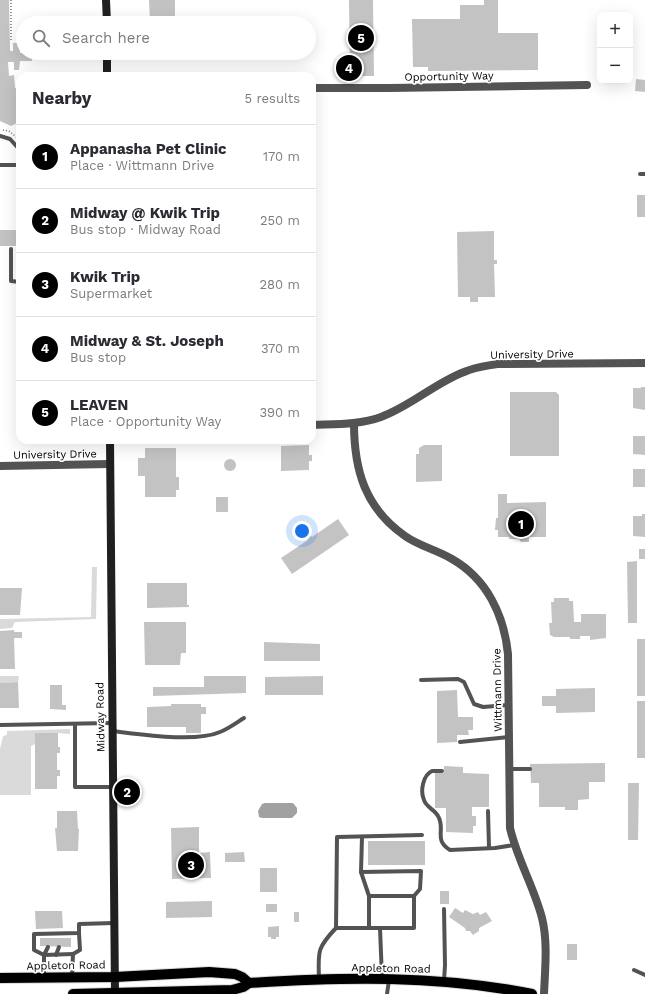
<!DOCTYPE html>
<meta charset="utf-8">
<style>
:root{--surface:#fff;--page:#f7f7f7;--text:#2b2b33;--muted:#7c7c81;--line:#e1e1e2;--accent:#000}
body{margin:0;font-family:"Work Sans",sans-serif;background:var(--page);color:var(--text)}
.controls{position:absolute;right:12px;top:12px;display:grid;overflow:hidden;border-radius:8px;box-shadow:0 4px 16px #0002}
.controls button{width:36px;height:36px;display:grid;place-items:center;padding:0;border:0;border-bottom:1px solid var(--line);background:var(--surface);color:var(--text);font:20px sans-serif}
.you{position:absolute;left:302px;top:531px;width:14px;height:14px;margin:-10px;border:3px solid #fff;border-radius:50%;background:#1a73e8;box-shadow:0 0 0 6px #1a73e833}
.badge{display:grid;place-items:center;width:26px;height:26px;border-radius:50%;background:var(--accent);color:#fff;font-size:13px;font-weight:700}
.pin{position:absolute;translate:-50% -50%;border:2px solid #fff;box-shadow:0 1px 4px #0006}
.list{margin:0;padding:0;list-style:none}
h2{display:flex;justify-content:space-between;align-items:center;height:52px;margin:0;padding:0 16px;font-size:17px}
h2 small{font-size:13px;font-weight:400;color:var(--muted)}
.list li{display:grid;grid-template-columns:26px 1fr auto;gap:12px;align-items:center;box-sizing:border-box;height:64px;padding:0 16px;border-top:1px solid var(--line)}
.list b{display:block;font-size:15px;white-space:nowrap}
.list p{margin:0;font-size:13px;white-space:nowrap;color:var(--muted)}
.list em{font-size:13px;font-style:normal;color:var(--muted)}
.icon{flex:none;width:22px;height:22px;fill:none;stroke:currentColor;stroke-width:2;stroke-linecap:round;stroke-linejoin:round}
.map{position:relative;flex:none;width:645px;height:994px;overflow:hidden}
.search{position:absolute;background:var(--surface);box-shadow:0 4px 16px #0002;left:16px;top:16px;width:300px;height:44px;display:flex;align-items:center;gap:10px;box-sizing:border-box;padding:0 14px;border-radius:22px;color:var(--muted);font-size:15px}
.panel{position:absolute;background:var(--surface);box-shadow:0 4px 16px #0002;left:16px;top:72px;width:300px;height:372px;border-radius:12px}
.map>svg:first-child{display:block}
.grass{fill:#dadada}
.water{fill:#a1a1a1}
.building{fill:#c3c3c3}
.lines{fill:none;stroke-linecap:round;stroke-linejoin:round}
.primary-casing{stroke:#dbdbdb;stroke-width:12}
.path{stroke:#757575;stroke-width:1.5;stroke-dasharray:1 2;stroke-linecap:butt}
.service{stroke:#535353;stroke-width:4}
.minor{stroke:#535353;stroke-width:8}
.secondary{stroke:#202020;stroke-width:8}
.primary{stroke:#000;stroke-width:10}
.labels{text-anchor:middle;stroke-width:3.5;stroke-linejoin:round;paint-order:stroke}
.street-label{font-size:11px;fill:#000;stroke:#fff}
</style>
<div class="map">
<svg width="645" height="994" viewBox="0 0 645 994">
<rect width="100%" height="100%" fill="#fff"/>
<g class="grass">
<path d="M92,567H97L96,619L15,622L12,628L0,629V619L91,617Z"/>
<path d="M0,676H19L18,682L0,683Z"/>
<path d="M70,729V734L58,733L31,746V795H0V749L3,736L7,735V731Z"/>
</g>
<path class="water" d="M265,803H293L297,808V813L292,818H262L259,817L258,811L262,804Z"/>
<g class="building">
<path d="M0,0H9L10,51H13V43H19L20,53H32V61H20L19,70H14V62H8L9,76L14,75L15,88H18L19,76H20V119L17,123L11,126L0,121Z"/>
<path d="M149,0H175V17H177V23H150Z"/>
<path d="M349,0H373L374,76H350Z"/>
<path d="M484,0H498V33H538V70L428,71V67H413L412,19H460V5H484Z"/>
<path d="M636,79L645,80V92L635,91Z"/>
<rect x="637" y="195" width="8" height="22"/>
<rect x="0" y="230" width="20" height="16"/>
<path d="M494,231V260H497V264H494L495,297H478V302H470V297H458L457,232Z"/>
<path d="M641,387H645V410L633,408V388H641Z"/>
<path d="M510,392H556L559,395V456H510Z"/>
<path d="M633,436H645V455L633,454Z"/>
<path d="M309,445V455H312V461H309V470L281,471V446Z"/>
<path d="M424,445H442V481L416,482V454H419V448Z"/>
<path d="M145,448H176V477H179V490H176V497H145V476H138V458H145Z"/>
<circle cx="230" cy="465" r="6"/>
<rect x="633" y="469" width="12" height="18"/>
<path d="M498,494H507V503L546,502V537H529V542H521L519,539H509V537H498V530H495L496,518H498Z"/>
<rect x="216" y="497" width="12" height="15"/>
<path d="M642,514H645V537L633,536V516H642Z"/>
<path d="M338,519L349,535L292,574L281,558L308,540L307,537L310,535L312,537Z"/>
<rect x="639" y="549" width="6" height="10"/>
<path d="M637,561V623H628L627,562Z"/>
<path d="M147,583H187V605H189V607L147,608Z"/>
<path d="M0,588H22L20,615H0Z"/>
<path d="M554,598H569V601H573L574,622H581V614H606V638L590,640V636H580V639H570V637H554L550,635L549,623H552L551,602H554Z"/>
<path d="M144,622H186V653H181L180,665H145Z"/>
<path d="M14,630V632H22V638H14L15,669H0V631Z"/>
<rect x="637" y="639" width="8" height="57"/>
<path d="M264,642L320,644V661H264Z"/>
<path d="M204,676H246V693L153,696V687H204Z"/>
<path d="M323,676V695H265V677Z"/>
<path d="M18,682L19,708H0V683Z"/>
<path d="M50,685H62V705H66V710L50,709Z"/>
<path d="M595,688V712L556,713V706H542V696H556V689Z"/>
<path d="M457,690L458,717H473V730H468L469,735H457V742L437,743V691Z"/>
<rect x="637" y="701" width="8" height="57"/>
<path d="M171,704H201V707H206V714H201V733H186V727H147V707L171,706Z"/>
<path d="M35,733H58V747H60V753H57V770H60V776H57V789H35Z"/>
<path d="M605,763V782H589V799L578,800V810H565V807H539V783H531L530,764Z"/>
<path d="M444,766L463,767V773L489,774V807H472V816H476V826H473V833L446,832V808H435V773H444Z"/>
<path d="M628,783H639L638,840H628Z"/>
<path d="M57,811H77L78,829H79L78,851H57L55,828H57Z"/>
<path d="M199,827V853L210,852L211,878L172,879L171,828Z"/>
<rect x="368" y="841" width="57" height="24"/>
<path d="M244,852L245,862H225V853Z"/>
<rect x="260" y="868" width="17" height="24"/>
<rect x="440" y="891" width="9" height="13"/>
<path d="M212,901V917L166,918V902Z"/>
<rect x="266" y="904" width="11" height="8"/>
<path d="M455,908L463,913L465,910L473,914L478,912L480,915L486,912L492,921L479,928V931L473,935L470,931H466L465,928L449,917Z"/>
<path d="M35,911H62L63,928L36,929Z"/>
<rect x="294" y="912" width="5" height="10"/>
<path d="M279,926V937H276V939H271V937H268V927Z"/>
<path d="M40,938H71V947L40,946Z"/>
<rect x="567" y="944" width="10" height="16"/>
</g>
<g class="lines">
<g class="primary-casing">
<g id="primary">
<path d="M0,978L115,977L209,972L235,974L242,977L249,983"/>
<path d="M73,994L232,990L243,987L249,983C344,977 438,975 532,994"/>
</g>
</g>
<g class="path">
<path d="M11,0V41"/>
<path d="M3,130L9,131L20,140"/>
</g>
<g class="service">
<path d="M0,136L10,139L20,150"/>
<path d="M0,165H20"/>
<path d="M640,174H645"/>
<path d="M11,249V281L20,282"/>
<path d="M421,680L458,679L464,682L474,704L483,707L508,705"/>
<path d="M75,724V787H112"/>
<path d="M0,725L111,723"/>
<path d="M112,731C139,734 195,743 220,732C228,729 236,723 244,718"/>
<path d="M460,742L509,737"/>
<path d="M509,769H530"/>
<path d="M442,771C439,771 435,771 432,771C423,775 420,791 424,800C426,807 435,810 438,816C446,829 433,840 450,850L495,848L514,845"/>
<path d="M488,811L489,848"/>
<path d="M362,837L361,872L421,871L420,889L414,896V928H380"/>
<path d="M361,872L369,896V928"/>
<path d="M369,896H414"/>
<path d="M336,928L337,837L422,835"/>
<path d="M48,947L44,955L73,954"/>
<path d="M56,955L59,947"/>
<path d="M634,970L645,975"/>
<path d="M44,977V955L34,950V934L79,933V924L114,923"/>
<path d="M72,977L73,954L80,950L79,933"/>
<path d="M319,979C318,951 317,948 336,928H380L382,978"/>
<path d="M444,981L445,965L444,909"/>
<path d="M387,994L389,980"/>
</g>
<g class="minor">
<path d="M312,88H389L587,85"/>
<path d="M354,423C354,470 365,508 405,536C419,546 437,550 452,559C487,579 504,615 508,654L510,828C517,859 534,887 542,918C548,942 545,969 544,994"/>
<path d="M312,425C335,424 359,425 381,417C411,406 435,383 464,372C475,367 486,366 497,364L645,363"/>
<path d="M0,466L110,464"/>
</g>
<g class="secondary">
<path d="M106,0L107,23"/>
<path d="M107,53V76"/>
<path d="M110,440L115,994"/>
</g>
<use href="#primary" class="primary"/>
</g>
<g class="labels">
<g class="street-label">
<text transform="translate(449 76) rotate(-1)" y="4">Opportunity Way</text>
<text transform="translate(532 354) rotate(-1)" y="4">University Drive</text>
<text transform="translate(55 454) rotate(-1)" y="4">University Drive</text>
<text transform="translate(497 690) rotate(-91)" y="4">Wittmann Drive</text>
<text transform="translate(100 717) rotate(-91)" y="4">Midway Road</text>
<text transform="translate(66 965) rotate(-1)" y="4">Appleton Road</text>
<text transform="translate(391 968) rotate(1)" y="4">Appleton Road</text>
</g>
</g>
</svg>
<div class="controls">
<button>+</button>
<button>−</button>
</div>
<div class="you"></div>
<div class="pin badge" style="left:521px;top:524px">1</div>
<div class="pin badge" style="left:127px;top:792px">2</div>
<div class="pin badge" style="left:191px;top:865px">3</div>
<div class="pin badge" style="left:349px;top:68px">4</div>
<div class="pin badge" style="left:361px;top:38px">5</div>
<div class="search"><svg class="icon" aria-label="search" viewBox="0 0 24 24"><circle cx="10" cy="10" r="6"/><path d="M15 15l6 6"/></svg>Search here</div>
<section class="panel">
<h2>Nearby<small>5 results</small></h2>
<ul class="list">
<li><span class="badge">1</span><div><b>Appanasha Pet Clinic</b><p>Place · Wittmann Drive</p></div><em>170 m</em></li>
<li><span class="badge">2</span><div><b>Midway @ Kwik Trip</b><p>Bus stop · Midway Road</p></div><em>250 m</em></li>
<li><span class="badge">3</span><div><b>Kwik Trip</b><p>Supermarket</p></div><em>280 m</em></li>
<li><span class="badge">4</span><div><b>Midway &amp; St. Joseph</b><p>Bus stop</p></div><em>370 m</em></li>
<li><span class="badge">5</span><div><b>LEAVEN</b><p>Place · Opportunity Way</p></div><em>390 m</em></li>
</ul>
</section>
</div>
